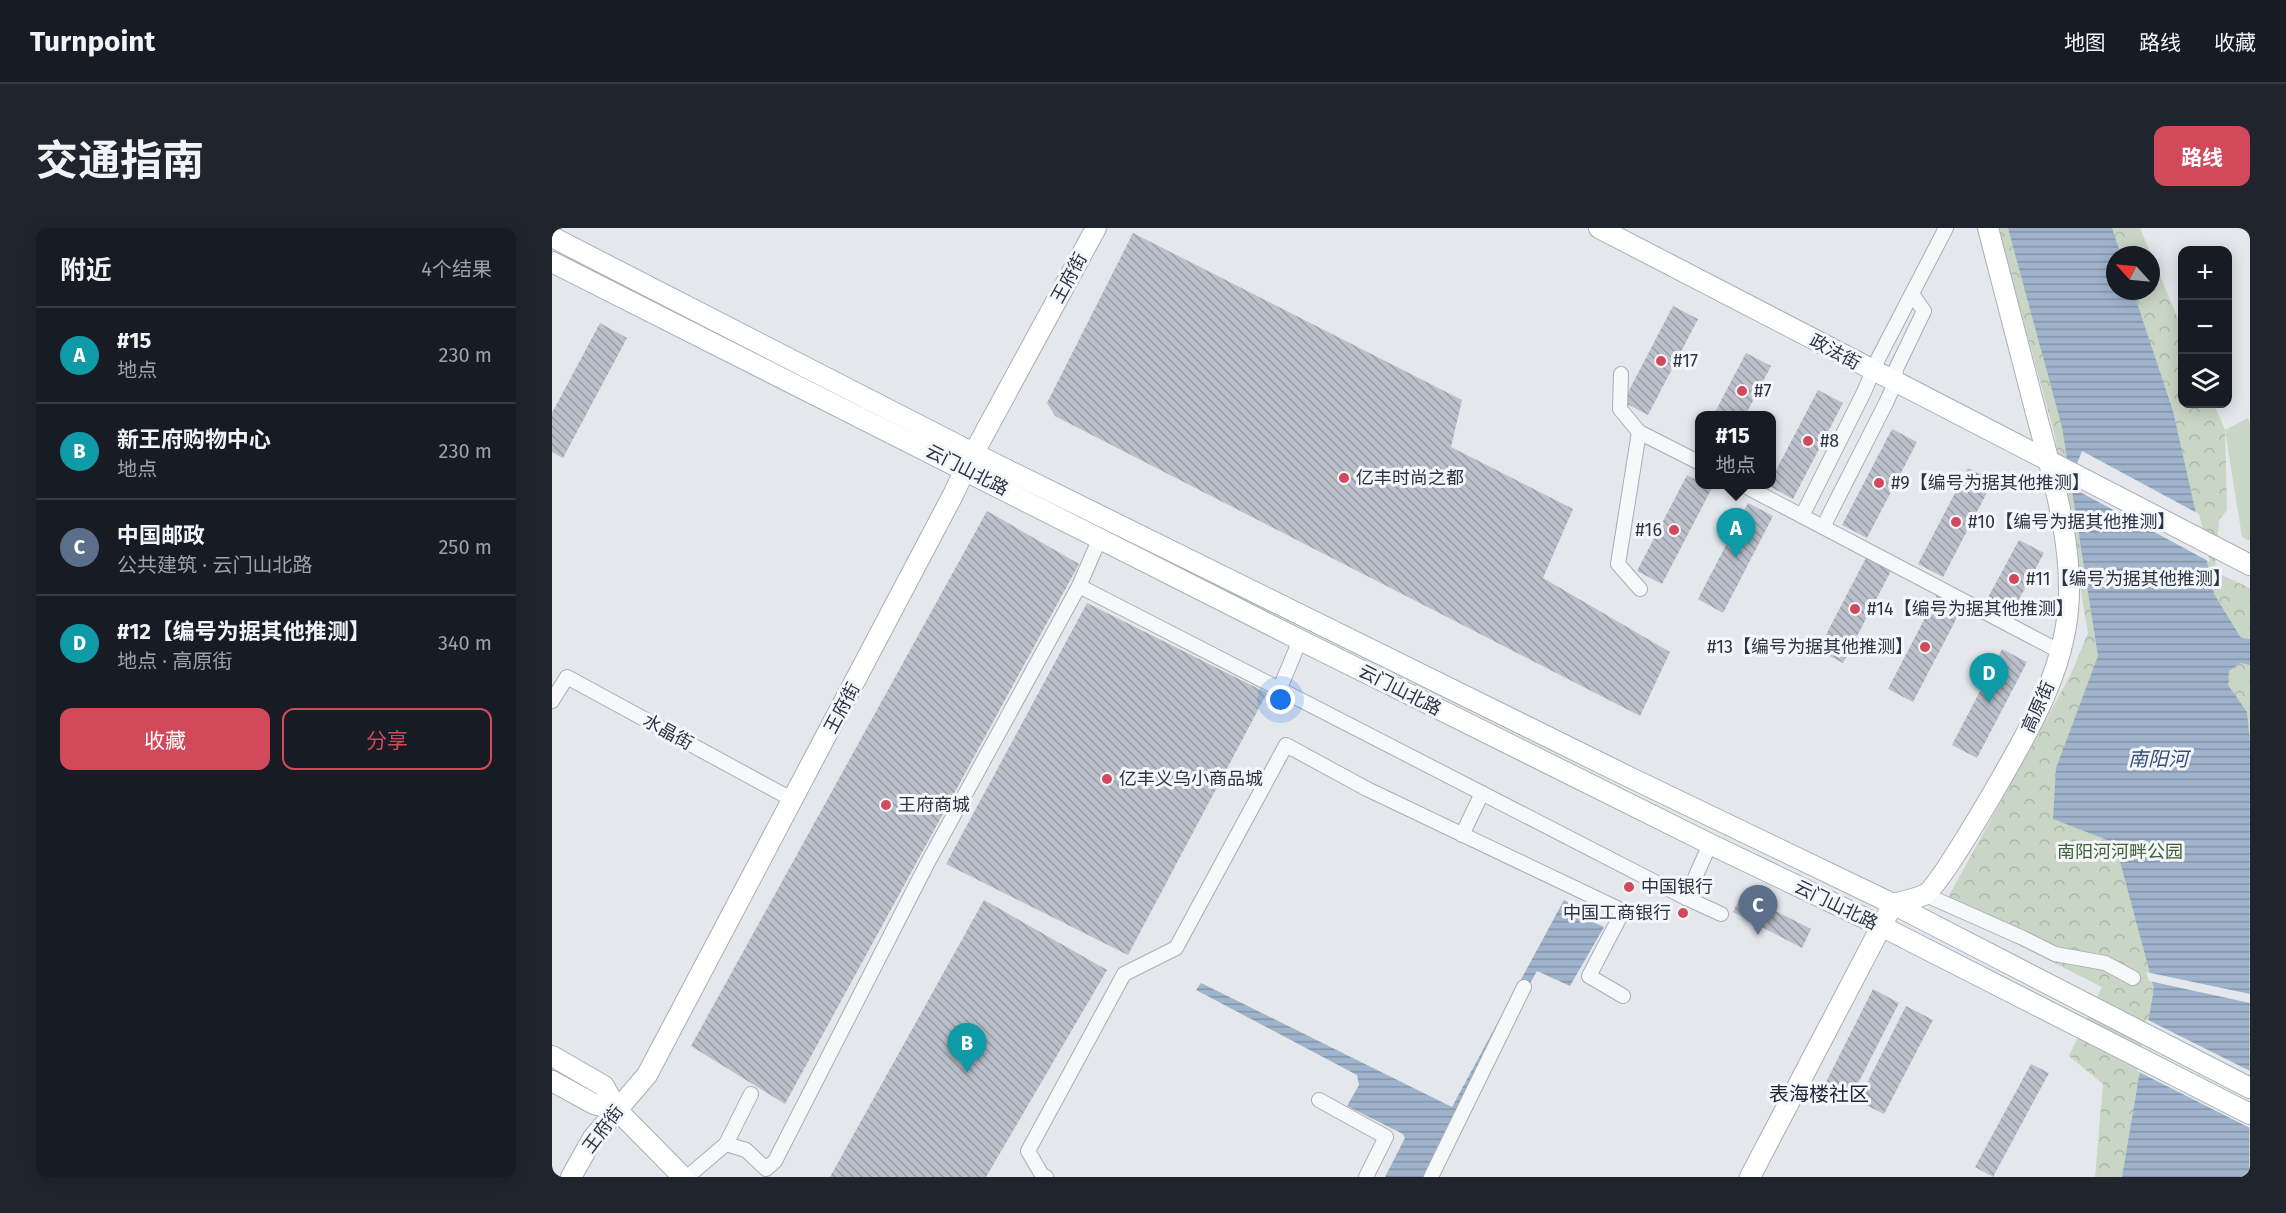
<!DOCTYPE html>
<html lang="zh">
<meta charset="utf-8">
<style>
:root{--surface:#171b24;--page:#20242c;--text:#f1f3f6;--muted:#9ea1a6;--line:#363941;--accent:#d1495b}
body{margin:0;font-family:"Fira Sans","Noto Sans SC",sans-serif;background:var(--page);color:var(--text)}
.controls{position:absolute;right:18px;top:18px;display:grid;overflow:hidden;border-radius:12px;box-shadow:0 3px 15px #0003}
.controls button{width:54px;height:54px;display:grid;place-items:center;padding:0;border:0;border-bottom:2px solid var(--line);background:var(--surface);color:var(--text);font:30px sans-serif}
.compass{position:absolute;left:1554px;top:18px;width:54px;height:54px;border-radius:50%;background:var(--surface);box-shadow:0 3px 15px #0003;rotate:297deg}
.you{position:absolute;left:729px;top:472px;width:21px;height:21px;margin:-15px;border:4px solid #fff;border-radius:50%;background:#1a73e8;box-shadow:0 0 0 9px #1a73e833}
.badge{display:grid;place-items:center;width:39px;height:39px;border-radius:50%;background:var(--accent);color:#fff;font-size:20px;font-weight:700}
.pin{position:absolute;translate:-50% -50px;filter:drop-shadow(0 2px 3px #0008)}
.pin::after{content:'';position:absolute;top:32px;width:21px;height:18px;background:inherit;clip-path:polygon(0 0,100% 0,50% 100%)}
.popup{position:absolute;left:1143px;top:183px;width:81px;height:78px;box-sizing:border-box;display:grid;place-content:center;border-radius:12px;background:var(--surface);filter:drop-shadow(0 2px 4px #0005);font-size:20px;white-space:nowrap;color:var(--muted)}
.popup b{font-size:22px;color:var(--text)}
.popup::after{content:'';position:absolute;left:50%;top:100%;margin-left:-12px;border:12px solid transparent;border-top-color:var(--surface)}
.list{margin:0;padding:0;list-style:none}
h2{display:flex;justify-content:space-between;align-items:center;height:78px;margin:0;padding:0 24px;font-size:26px}
h2 small{font-size:20px;font-weight:400;color:var(--muted)}
.list li{display:grid;grid-template-columns:39px 1fr auto;gap:18px;align-items:center;box-sizing:border-box;height:96px;padding:0 24px;border-top:2px solid var(--line)}
.list b{display:block;font-size:22px;white-space:nowrap}
.list p{margin:0;font-size:20px;white-space:nowrap;color:var(--muted)}
.list em{font-size:20px;font-style:normal;color:var(--muted)}
.actions{display:flex;gap:12px;padding:18px 24px}
.actions a{flex:1;padding:14px 0;border:2px solid var(--accent);border-radius:12px;text-align:center;font-size:21px;color:var(--accent)}
.actions .main{background:var(--accent);color:#fff}
.icon{flex:none;width:33px;height:33px;fill:none;stroke:currentColor;stroke-width:2;stroke-linecap:round;stroke-linejoin:round}
.map{position:relative;flex:none;width:1698px;height:949px;overflow:hidden;border-radius:12px}
header{display:flex;align-items:center;gap:36px;box-sizing:border-box;height:84px;padding:0 30px;background:var(--surface);border-bottom:2px solid var(--line)}
header strong{font-size:28px}
nav{display:flex;gap:33px;margin-inline-start:auto;font-size:21px}
.intro{display:flex;align-items:center;justify-content:space-between;box-sizing:border-box;height:144px;padding:0 36px}
h1{margin:0;font-size:42px}
.button{padding:15px 27px;border-radius:12px;background:var(--accent);color:#fff;font-size:21px;font-weight:700}
main{display:flex;gap:36px;padding:0 36px}
aside{flex:1;background:var(--surface);border-radius:12px;box-shadow:0 3px 15px #0003}
.map>svg:first-child{display:block}
.grass{fill:#c9d6c5}
.park{fill:url(#park-crowns);fill-rule:evenodd}
.water{fill:url(#water-rules)}
.pier{fill:#e4e7ec}
.building{fill:url(#building-back-hatch)}
.lines{fill:none;stroke-linecap:round;stroke-linejoin:round}
.street-casing{stroke:#a9aeb7;stroke-width:16}
.secondary-casing{stroke:#a9aeb7;stroke-width:22}
.street{stroke:#f7f8fa;stroke-width:14}
.secondary{stroke:#fff;stroke-width:20}
.poi-dot{fill:#d1495b;stroke:#f4f6f9;stroke-width:2}
.labels{text-anchor:middle;stroke-width:6;stroke-linejoin:round;paint-order:stroke}
.street-label{font-size:18px;fill:#2b3445;stroke:#f4f6f9}
.poi-label{font-size:18px;fill:#2b3445;stroke:#f4f6f9;text-anchor:start}
.park-label{font-size:18px;fill:#3f6138;stroke:#f4f6f9}
.water-label{font-size:20px;font-style:italic;fill:#34527a;stroke:#f4f6f9}
.neighbourhood-label{font-size:20px;fill:#1d2536;stroke:#f4f6f9}
</style>
<header>
<strong>Turnpoint</strong>
<nav><a>地图</a><a>路线</a><a>收藏</a></nav>
</header>
<div class="intro"><h1>交通指南</h1><a class="button">路线</a></div>
<main>
<aside>
<h2>附近<small>4个结果</small></h2>
<ul class="list">
<li><span class="badge" style="background:#0f9aa8">A</span><div><b>#15</b><p>地点</p></div><em>230 m</em></li>
<li><span class="badge" style="background:#0f9aa8">B</span><div><b>新王府购物中心</b><p>地点</p></div><em>230 m</em></li>
<li><span class="badge" style="background:#5c6f8a">C</span><div><b>中国邮政</b><p>公共建筑 · 云门山北路</p></div><em>250 m</em></li>
<li><span class="badge" style="background:#0f9aa8">D</span><div><b>#12【编号为据其他推测】</b><p>地点 · 高原街</p></div><em>340 m</em></li>
</ul>
<div class="actions"><a class="main">收藏</a><a>分享</a></div>
</aside>
<div class="map">
<svg width="1698" height="949" viewBox="0 0 1698 949">
<defs>
<pattern id="park-crowns" width="20" height="18" patternUnits="userSpaceOnUse" patternTransform="scale(1.5)"><rect width="20" height="18" fill="#c9d6c5"/><path d="M2 6a3 3 0 1 1 6 0M12 15a3 3 0 1 1 6 0" fill="none" stroke="#adb8ab"/></pattern>
<pattern id="water-rules" width="6" height="5" patternUnits="userSpaceOnUse" patternTransform="scale(1.5)"><rect width="6" height="5" fill="#9fb4cc"/><path d="M0 2.5h6" fill="none" stroke="#8293a7"/></pattern>
<pattern id="building-back-hatch" width="6" height="6" patternUnits="userSpaceOnUse" patternTransform="scale(1.5)"><rect width="6" height="6" fill="#bbc0ca"/><path d="M-1 5l2 2M0 0l6 6M5-1l2 2" fill="none" stroke="#989da6"/></pattern>
</defs>
<rect width="100%" height="100%" fill="#e4e7ec"/>
<path class="grass" d="M1696,190L1698,196V313L1690,309L1673,202Z"/>
<path class="park" d="M1446,0H1588L1630,100V176H1662L1673,202L1675,282L1667,292L1663,344L1698,360V949H1543L1551,856L1517,828L1550,759L1403,685L1389,682L1519,446L1536,405L1503,208ZM1563,27H1599V63H1563Z"/>
<g class="water">
<path d="M1456,0H1560L1569,27H1563V63H1581L1621,183L1662,366L1689,410L1698,411V437L1688,435L1677,443L1676,457L1695,484L1698,516L1697,949H1570L1602,760L1563,615L1501,591L1504,540L1546,428L1510,199Z"/>
<path d="M1012,672L1023,679L1021,685L1052,699L1018,758L985,743L871,949H833L853,910L851,906L795,878L807,857L805,847L644,762L649,755L900,879Z"/>
</g>
<g class="pier">
<path d="M1530,223L1647,286L1658,334L1526,263L1521,246Z"/>
<path d="M1594,744L1698,766V775L1597,753Z"/>
<path d="M1594,791L1698,843V900L1585,843Z"/>
</g>
<g class="building">
<path d="M581,5L910,172L899,219L1021,281L991,350L1118,424L1088,488L503,188L495,175Z"/>
<path d="M1121,78L1146,91L1096,187L1071,174Z"/>
<path d="M48,95L75,110L11,230L0,224V185Z"/>
<path d="M1194,125L1219,138L1193,188H1161Z"/>
<path d="M1266,162L1291,175L1241,271L1213,256H1220V250Z"/>
<path d="M1340,201L1365,214L1315,310L1290,297Z"/>
<path d="M1416,240L1441,253L1391,349L1366,336Z"/>
<path d="M1135,247L1148,254V256L1160,260L1110,356L1085,343Z"/>
<path d="M1196,275L1221,288L1171,385L1146,371Z"/>
<path d="M435,283L527,336L233,876L139,818Z"/>
<path d="M1467,312L1492,325L1457,390L1432,377Z"/>
<path d="M1316,326L1341,339L1291,435L1266,422Z"/>
<path d="M1386,365L1411,378L1361,474L1336,461Z"/>
<path d="M535,375L715,465L576,727L394,636Z"/>
<path d="M1450,421L1475,434L1425,530L1400,517Z"/>
<path d="M1190,666L1259,701L1250,720L1181,684Z"/>
<path d="M432,672L555,742L434,949H278Z"/>
<path d="M1321,761L1347,775L1299,869L1273,856Z"/>
<path d="M1354,778L1381,792L1332,886L1306,873Z"/>
<path d="M1479,836L1497,845L1441,949L1423,939Z"/>
</g>
<g class="lines">
<g class="street-casing">
<g id="street">
<path d="M1069,146L1068,181L1087,204L1066,336L1088,361"/>
<path d="M1087,204L1148,235"/>
<path d="M1189,256L1507,423"/>
<path d="M1250,288L1312,164L1326,131L1394,0"/>
<path d="M1271,299L1334,175L1343,155L1344,141L1372,83L1360,66"/>
<path d="M527,358L1134,670L1169,686"/>
<path d="M728,460L748,412"/>
<path d="M0,473L15,449L241,572"/>
<path d="M910,607L930,565"/>
<path d="M1374,667L1471,710L1503,726L1553,735L1581,750"/>
<path d="M1134,670L1158,616"/>
<path d="M767,872L834,909L814,949"/>
<path d="M174,916L199,866"/>
<path d="M135,949L174,916L194,922L214,941L223,933L375,636L527,358L548,310"/>
<path d="M494,949L490,947L476,923L572,746L624,720L734,517L815,561L1071,683L1037,748L1071,768"/>
<path d="M879,949L972,759"/>
</g>
</g>
<g class="secondary-casing">
<g id="secondary">
<path d="M1047,0L1698,337"/>
<path d="M0,9L421,225L1075,548L1341,676L1698,860"/>
<path d="M0,34L748,412L1158,616L1329,698L1698,886"/>
<path d="M0,828L52,858L65,882L131,949"/>
<path d="M0,853L42,876L65,882"/>
<path d="M19,949L41,910L95,847L402,265L413,241L544,0"/>
<path d="M1198,949L1341,676C1351,673 1363,671 1372,667C1384,662 1429,585 1438,570C1471,512 1510,451 1516,382C1522,320 1501,249 1485,189C1469,126 1452,63 1436,0"/>
</g>
</g>
<use href="#street" class="street"/>
<use href="#secondary" class="secondary"/>
</g>
<g class="poi-dot">
<circle cx="1109" cy="133" r="6"/>
<circle cx="1190" cy="163" r="6"/>
<circle cx="1256" cy="213" r="6"/>
<circle cx="792" cy="250" r="6"/>
<circle cx="1327" cy="255" r="6"/>
<circle cx="1404" cy="294" r="6"/>
<circle cx="1122" cy="302" r="6"/>
<circle cx="1462" cy="351" r="6"/>
<circle cx="1303" cy="381" r="6"/>
<circle cx="1373" cy="419" r="6"/>
<circle cx="555" cy="551" r="6"/>
<circle cx="334" cy="577" r="6"/>
<circle cx="1077" cy="659" r="6"/>
<circle cx="1131" cy="685" r="6"/>
</g>
<g class="labels">
<g class="street-label">
<text transform="translate(517 50) rotate(-61)" y="6">王府街</text>
<text transform="translate(1283 124) rotate(28)" y="6">政法街</text>
<text transform="translate(415 242) rotate(27)" y="6">云门山北路</text>
<text transform="translate(848 462) rotate(27)" y="6">云门山北路</text>
<text transform="translate(1486 479) rotate(-66)" y="6">高原街</text>
<text transform="translate(290 480) rotate(-62)" y="6">王府街</text>
<text transform="translate(116 504) rotate(29)" y="6">水晶街</text>
<text transform="translate(1284 677) rotate(26)" y="6">云门山北路</text>
<text transform="translate(51 901) rotate(-53)" y="6">王府街</text>
</g>
<g class="poi-label">
<text x="1121" y="139">#17</text>
<text x="1202" y="169">#7</text>
<text x="1268" y="219">#8</text>
<text x="804" y="256">亿丰时尚之都</text>
<text x="1339" y="261">#9【编号为据其他推测】</text>
<text x="1416" y="300">#10【编号为据其他推测】</text>
<text x="1110" y="308" text-anchor="end">#16</text>
<text x="1474" y="357">#11【编号为据其他推测】</text>
<text x="1315" y="387">#14【编号为据其他推测】</text>
<text x="1361" y="425" text-anchor="end">#13【编号为据其他推测】</text>
<text x="567" y="557">亿丰义乌小商品城</text>
<text x="346" y="583">王府商城</text>
<text x="1089" y="665">中国银行</text>
<text x="1119" y="691" text-anchor="end">中国工商银行</text>
</g>
<g class="park-label">
<text x="1568" y="630">南阳河河畔公园</text>
</g>
<g class="water-label">
<text x="1606" y="538">南阳河</text>
</g>
<g class="neighbourhood-label">
<text x="1267" y="873">表海楼社区</text>
</g>
</g>
</svg>
<div class="controls">
<button>+</button>
<button>−</button>
<button><svg class="icon" aria-label="layers" viewBox="0 0 24 24"><path d="M12 4l9 5-9 5-9-5zM3 14l9 5 9-5"/></svg></button>
</div>
<svg class="compass" viewBox="-18 -18 36 36"><path d="M0-13l5 13h-10z" fill="#e53935"/><path d="M0 13l5-13h-10z" fill="#9ea1a6"/></svg>
<div class="you"></div>
<div class="pin badge" style="left:1184px;top:330px;background:#0f9aa8">A</div>
<div class="popup"><b>#15</b>地点</div>
<div class="pin badge" style="left:415px;top:845px;background:#0f9aa8">B</div>
<div class="pin badge" style="left:1206px;top:707px;background:#5c6f8a">C</div>
<div class="pin badge" style="left:1437px;top:475px;background:#0f9aa8">D</div>
</div>
</main>
